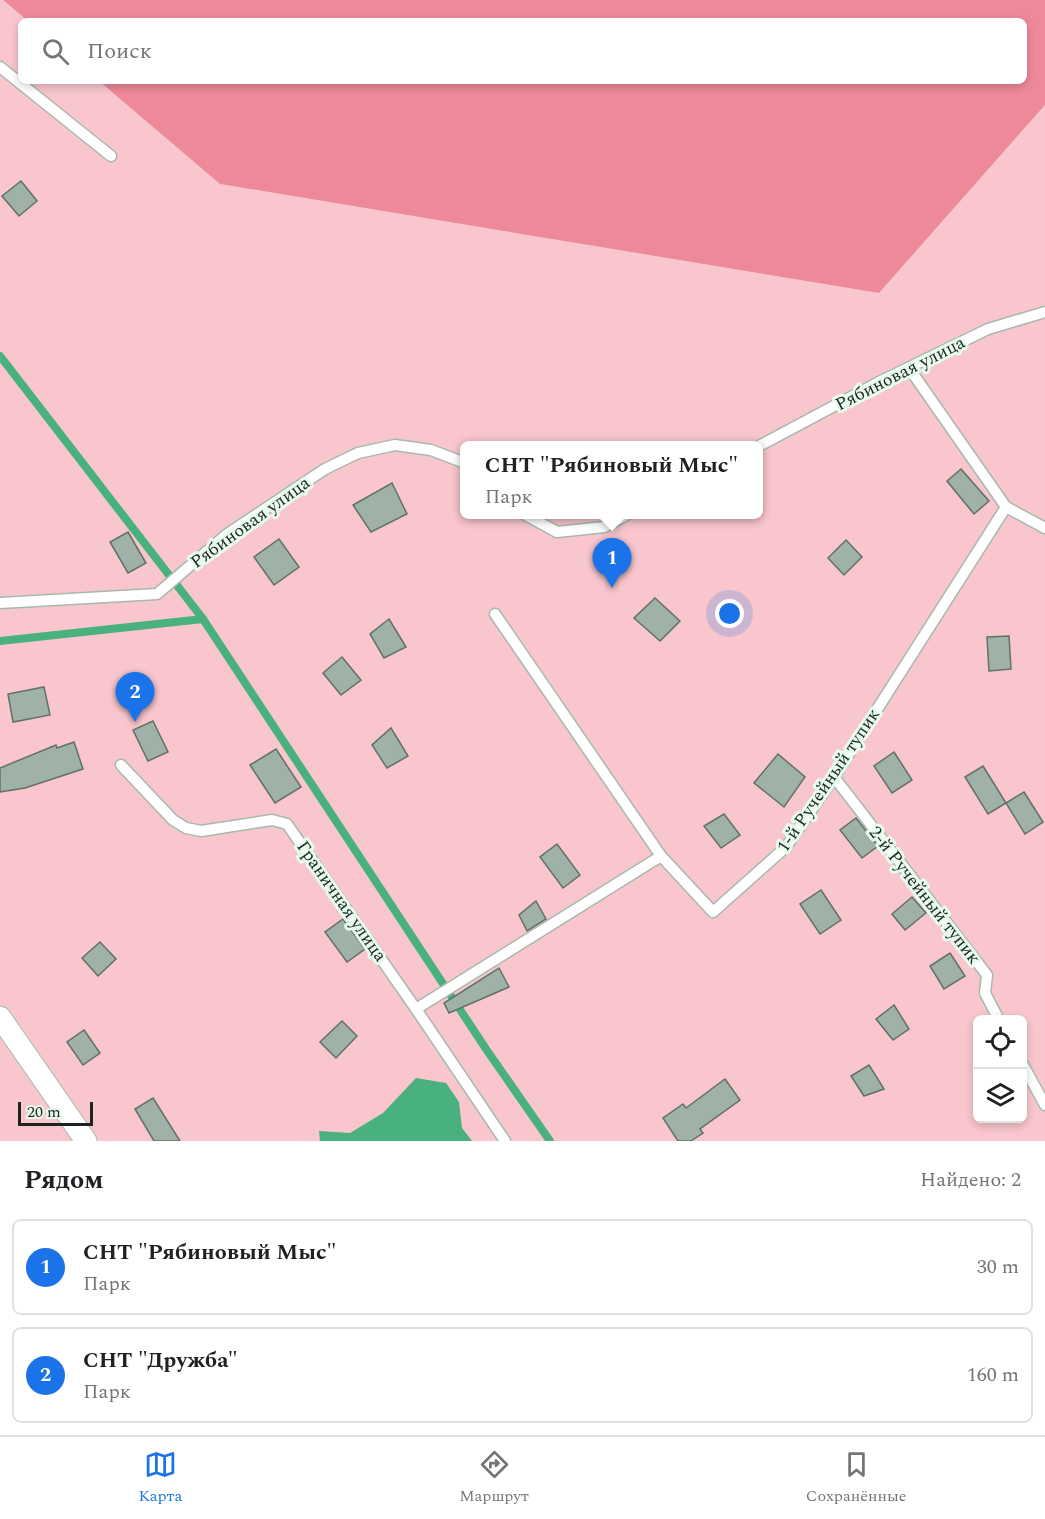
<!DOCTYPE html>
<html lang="ru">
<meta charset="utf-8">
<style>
:root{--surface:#fff;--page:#f6f6f6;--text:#202124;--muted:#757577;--line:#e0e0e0;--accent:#1a73e8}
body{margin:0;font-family:Spectral,serif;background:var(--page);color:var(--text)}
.controls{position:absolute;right:18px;bottom:18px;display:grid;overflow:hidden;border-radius:9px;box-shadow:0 3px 9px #0003}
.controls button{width:54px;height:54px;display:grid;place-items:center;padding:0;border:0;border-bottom:2px solid var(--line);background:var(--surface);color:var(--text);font:30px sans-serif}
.scale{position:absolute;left:18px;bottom:15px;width:75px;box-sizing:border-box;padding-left:6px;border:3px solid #1e2521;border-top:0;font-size:16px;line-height:21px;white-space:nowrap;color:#1e2521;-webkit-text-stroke:4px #e8fbef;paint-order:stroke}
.you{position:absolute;left:730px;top:614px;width:21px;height:21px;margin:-15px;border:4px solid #fff;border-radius:50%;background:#1a73e8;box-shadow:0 0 0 9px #1a73e833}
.badge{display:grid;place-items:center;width:39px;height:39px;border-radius:50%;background:var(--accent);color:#fff;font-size:20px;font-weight:700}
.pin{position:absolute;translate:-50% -50px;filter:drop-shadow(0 2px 3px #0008)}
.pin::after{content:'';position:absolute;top:32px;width:21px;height:18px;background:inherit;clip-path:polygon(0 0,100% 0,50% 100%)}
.popup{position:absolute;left:460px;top:441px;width:303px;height:78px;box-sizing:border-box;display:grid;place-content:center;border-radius:9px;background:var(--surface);filter:drop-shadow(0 2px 4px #0005);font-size:20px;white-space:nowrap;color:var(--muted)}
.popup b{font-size:22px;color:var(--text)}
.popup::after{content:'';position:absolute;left:50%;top:100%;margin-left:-12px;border:12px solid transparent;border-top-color:var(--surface)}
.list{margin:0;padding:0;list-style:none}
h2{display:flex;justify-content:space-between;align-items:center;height:78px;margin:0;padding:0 24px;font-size:26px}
h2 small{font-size:20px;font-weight:400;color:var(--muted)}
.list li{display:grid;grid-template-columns:39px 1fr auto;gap:18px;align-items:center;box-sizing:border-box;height:96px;margin:0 12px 12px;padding:0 12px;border:2px solid var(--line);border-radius:9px}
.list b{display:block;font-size:22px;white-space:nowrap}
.list p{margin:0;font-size:20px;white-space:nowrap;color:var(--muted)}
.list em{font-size:20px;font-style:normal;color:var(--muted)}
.icon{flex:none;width:33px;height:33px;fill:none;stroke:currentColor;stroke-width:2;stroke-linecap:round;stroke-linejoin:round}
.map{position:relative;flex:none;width:1045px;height:1141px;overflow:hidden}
.search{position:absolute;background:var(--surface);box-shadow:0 3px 9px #0003;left:18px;right:18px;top:18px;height:66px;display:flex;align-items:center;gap:15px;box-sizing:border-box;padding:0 21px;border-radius:9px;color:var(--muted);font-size:22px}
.sheet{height:294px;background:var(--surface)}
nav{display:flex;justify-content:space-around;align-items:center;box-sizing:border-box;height:84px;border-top:2px solid var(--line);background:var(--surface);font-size:16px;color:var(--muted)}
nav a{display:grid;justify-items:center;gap:3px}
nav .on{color:var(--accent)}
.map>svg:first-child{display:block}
.green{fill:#f8c6cc;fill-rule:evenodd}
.forest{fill:#ee8999}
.water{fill:#48b17e}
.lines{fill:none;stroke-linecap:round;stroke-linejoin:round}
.stream{stroke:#48b17e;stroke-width:8}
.building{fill:#a0b2a7;stroke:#607167;stroke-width:1.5}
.service-casing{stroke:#a7b9ae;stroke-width:13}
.minor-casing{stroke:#a7b9ae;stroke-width:23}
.service{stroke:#fff;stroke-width:10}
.minor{stroke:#fff;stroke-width:21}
.labels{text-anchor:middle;stroke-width:6;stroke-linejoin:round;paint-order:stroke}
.street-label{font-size:18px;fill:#1e2521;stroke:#e8fbef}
</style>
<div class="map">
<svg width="1045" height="1141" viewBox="0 0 1045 1141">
<rect width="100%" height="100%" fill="#daeee2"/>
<path class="green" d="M0,0H3L28,21H21V81H99L220,184L879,293L1045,105V1141H0ZM465,446H759V514H465ZM978,1020H1022V1118H978Z"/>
<path class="forest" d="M3,0H1045V105L879,293L220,184L99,81H1024V21H28Z"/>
<path class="water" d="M416,1078L446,1083L459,1102L462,1128L472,1141H320L319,1131L350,1133L383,1113Z"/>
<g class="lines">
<g class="stream">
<path d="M0,356L203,619L486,1049L550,1141"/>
<path d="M0,641L203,619"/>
</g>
</g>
<g class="building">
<path d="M21,181L37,201L19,216L2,196Z"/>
<path d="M961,469L989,501L974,514L947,481Z"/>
<path d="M392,483L407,514L371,532L353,505Z"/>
<path d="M128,532L146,563L128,573L110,542Z"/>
<path d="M279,539L299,567L274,585L254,557Z"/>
<path d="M846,540L862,557L844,575L828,558Z"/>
<path d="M655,598L680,621L660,641L634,618Z"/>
<path d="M389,619L406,647L384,658L370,634Z"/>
<path d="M1009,636L1011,669L989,671L987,637Z"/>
<path d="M342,657L361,680L341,695L323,673Z"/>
<path d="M44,687L50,715L13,722L8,694Z"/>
<path d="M153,721L168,752L148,761L133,730Z"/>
<path d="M391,728L408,756L387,768L372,745Z"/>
<path d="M74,742L83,769L25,788L0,792V768L56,745L57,748Z"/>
<path d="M276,749L301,787L275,803L250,765Z"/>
<path d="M894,752L912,780L892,793L874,766Z"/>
<path d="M778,754L805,777L784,807L754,783Z"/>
<path d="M983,766L1006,803L988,814L965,777Z"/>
<path d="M1024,792L1043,822L1025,834L1006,803Z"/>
<path d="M724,814L740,835L721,848L704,826Z"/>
<path d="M856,818L878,846L862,858L840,830Z"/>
<path d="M557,844L580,875L563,888L540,857Z"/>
<path d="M821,890L841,920L820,934L800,904Z"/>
<path d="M912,897L926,913L905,930L892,914Z"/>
<path d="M536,901L546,919L527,931L519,915Z"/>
<path d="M343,919L365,949L347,962L325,932Z"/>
<path d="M100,942L116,959L98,976L82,958Z"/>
<path d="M950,953L965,976L944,989L930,966Z"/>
<path d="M499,968L509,987L449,1013L444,1003Z"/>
<path d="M894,1005L909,1029L893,1040L876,1019Z"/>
<path d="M342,1021L357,1036L336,1058L320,1042Z"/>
<path d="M84,1030L100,1053L83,1065L67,1042Z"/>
<path d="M869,1065L884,1089L864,1096L851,1076Z"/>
<path d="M725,1079L740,1100L700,1129L703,1133L691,1141H678L663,1118L683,1104L686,1108Z"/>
<path d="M153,1098L180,1141H154L135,1109Z"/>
</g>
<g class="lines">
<g class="service-casing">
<g id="service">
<path d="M0,67L111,156"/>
<path d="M909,368L1006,507L1045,528"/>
<path d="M759,446L881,381L988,329L1045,312"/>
<path d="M524,514L557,532L604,527L628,514"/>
<path d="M0,603L157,594L226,535L325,469L358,453L395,445L431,450L465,463"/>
<path d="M495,614L661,856"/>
<path d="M121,765L173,820L186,828L201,831L272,820L287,824L416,1009L505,1141"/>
<path d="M834,777L987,975L985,993L999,1020"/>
<path d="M416,1009L661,856L713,912L786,847L834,777L1006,507"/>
<path d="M1022,1063L1045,1105"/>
</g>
</g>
<g class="minor-casing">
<path id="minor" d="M0,1017L86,1141"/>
</g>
<use href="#service" class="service"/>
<use href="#minor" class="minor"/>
</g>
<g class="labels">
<g class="street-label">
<text transform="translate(900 373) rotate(-27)" y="6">Рябиновая улица</text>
<text transform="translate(250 522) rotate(-36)" y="6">Рябиновая улица</text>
<text transform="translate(828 780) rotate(-56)" y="6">1-й Ручейный тупик</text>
<text transform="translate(925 895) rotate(52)" y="6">2-й Ручейный тупик</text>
<text transform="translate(342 901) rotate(55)" y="6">Граничная улица</text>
</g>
</g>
</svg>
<div class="controls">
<button><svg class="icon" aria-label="locate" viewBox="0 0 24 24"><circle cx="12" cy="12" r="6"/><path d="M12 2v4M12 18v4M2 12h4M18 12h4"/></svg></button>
<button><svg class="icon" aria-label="layers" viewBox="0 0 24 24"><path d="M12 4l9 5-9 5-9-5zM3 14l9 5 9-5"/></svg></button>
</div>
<div class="scale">20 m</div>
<div class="you"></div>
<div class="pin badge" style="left:612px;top:588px">1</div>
<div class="popup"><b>СНТ &quot;Рябиновый Мыс&quot;</b>Парк</div>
<div class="pin badge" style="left:135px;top:722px">2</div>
<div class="search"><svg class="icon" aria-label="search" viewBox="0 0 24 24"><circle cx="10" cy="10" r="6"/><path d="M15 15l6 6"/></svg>Поиск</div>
</div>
<section class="sheet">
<h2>Рядом<small>Найдено: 2</small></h2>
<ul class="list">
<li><span class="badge">1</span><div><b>СНТ &quot;Рябиновый Мыс&quot;</b><p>Парк</p></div><em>30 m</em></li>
<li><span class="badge">2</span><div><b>СНТ &quot;Дружба&quot;</b><p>Парк</p></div><em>160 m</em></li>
</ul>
</section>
<nav>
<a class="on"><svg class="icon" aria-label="map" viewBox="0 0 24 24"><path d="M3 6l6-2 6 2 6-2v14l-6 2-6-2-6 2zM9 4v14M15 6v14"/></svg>Карта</a>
<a><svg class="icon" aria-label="directions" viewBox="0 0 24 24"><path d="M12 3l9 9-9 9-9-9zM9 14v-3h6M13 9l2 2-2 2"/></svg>Маршрут</a>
<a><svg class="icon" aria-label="saved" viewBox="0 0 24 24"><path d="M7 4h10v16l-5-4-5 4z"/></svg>Сохранённые</a>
</nav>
